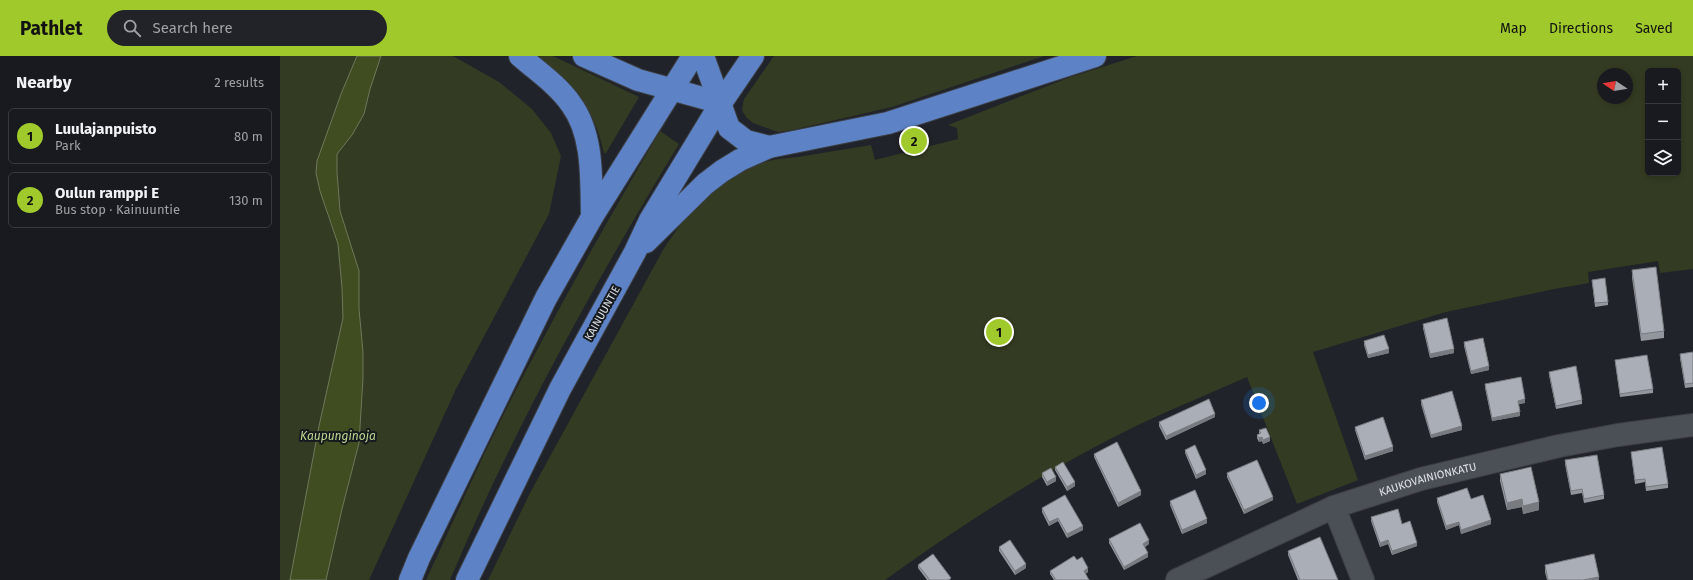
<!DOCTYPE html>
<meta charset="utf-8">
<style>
:root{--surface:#181a1f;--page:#212328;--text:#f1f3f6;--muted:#9fa1a4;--line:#36383d;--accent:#a0c92c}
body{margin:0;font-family:"Fira Sans",sans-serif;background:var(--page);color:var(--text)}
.controls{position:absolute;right:12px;top:12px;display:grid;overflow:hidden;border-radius:6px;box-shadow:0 2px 6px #0003}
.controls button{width:36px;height:36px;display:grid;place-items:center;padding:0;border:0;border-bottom:1px solid var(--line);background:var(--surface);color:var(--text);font:20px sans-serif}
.compass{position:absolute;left:1317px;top:12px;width:36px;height:36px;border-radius:50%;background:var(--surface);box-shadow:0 2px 6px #0003;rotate:282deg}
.you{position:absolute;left:979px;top:347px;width:14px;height:14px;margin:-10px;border:3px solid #fff;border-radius:50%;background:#1a73e8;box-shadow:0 0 0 6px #1a73e833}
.badge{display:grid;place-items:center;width:26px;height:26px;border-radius:50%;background:var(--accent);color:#111;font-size:13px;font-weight:700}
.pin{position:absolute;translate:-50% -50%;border:2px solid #fff;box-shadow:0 1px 4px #0006}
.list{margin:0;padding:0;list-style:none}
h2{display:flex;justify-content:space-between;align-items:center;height:52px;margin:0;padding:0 16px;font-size:17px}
h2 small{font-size:13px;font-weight:400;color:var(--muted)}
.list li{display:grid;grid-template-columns:26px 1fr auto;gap:12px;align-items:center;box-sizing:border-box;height:56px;margin:0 8px 8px;padding:0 8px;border:1px solid var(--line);border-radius:6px}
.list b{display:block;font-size:15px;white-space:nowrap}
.list p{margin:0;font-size:13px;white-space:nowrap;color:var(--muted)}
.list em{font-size:13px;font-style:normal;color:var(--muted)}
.icon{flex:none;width:22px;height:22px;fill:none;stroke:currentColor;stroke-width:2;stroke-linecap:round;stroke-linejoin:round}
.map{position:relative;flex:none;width:1413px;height:524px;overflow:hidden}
header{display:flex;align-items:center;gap:24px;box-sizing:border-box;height:56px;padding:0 20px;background:var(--accent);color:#111}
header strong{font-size:19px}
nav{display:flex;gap:22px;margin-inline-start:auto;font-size:14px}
.search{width:280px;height:36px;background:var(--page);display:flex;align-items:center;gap:10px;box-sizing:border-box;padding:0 14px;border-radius:22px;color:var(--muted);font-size:15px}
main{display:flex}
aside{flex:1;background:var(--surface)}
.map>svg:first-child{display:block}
.green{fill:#333c22;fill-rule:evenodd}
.water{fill:#3f4d20;stroke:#6f795b}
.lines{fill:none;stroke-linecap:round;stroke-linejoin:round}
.minor-casing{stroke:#3c3f44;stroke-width:24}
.highway-casing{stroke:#3c3f44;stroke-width:24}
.minor{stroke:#4b4f56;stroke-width:22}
.highway{stroke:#5d83c6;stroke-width:22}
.wall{fill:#92969d}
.shaded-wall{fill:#777a7f}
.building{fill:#aaaeb6;stroke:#777a7f}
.labels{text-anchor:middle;stroke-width:4;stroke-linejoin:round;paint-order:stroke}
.street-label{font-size:11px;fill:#dee1e5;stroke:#161a1f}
.water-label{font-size:12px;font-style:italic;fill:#bfd990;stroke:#161a1f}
</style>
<header>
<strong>Pathlet</strong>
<div class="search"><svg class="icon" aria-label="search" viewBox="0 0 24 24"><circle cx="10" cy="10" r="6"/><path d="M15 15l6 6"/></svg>Search here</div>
<nav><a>Map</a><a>Directions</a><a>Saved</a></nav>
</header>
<main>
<aside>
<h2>Nearby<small>2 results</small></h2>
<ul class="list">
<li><span class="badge">1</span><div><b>Luulajanpuisto</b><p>Park</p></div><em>80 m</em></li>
<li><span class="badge">2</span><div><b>Oulun ramppi E</b><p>Bus stop · Kainuuntie</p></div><em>130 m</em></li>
</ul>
</aside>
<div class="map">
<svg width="1413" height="524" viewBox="0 0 1413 524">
<rect width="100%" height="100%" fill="#202329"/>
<g class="green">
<path d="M0,0H77L49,69L47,158L58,188L62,232L63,262L39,370L10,524H0Z"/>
<path d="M101,0H173L219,26L252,53L271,77L281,100L269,158L176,333L89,524H46L62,453L79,387L83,322V296L79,253V215L60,155L57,116V98L72,79L84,58L90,33Z"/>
<path d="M260,0H273L359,41L326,97H324C314,50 293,33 259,3Z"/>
<path d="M494,0H764L612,51L512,74L498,76L473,67L466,61L462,54L464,43Z"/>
<path d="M857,0H1413V213L1380,217L1378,205L1308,216L1309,227L1274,233L1166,256L1033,296L1078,424L1017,448L967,321C931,337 894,352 858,369C770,412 685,466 605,524H208L250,437L383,194C408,155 440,121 485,106C495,103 508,102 518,101C542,97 567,93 591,89L595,104L678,83L677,72L668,69L788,22ZM1368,15H1398V117H1368ZM1323,18H1347V42H1323Z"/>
<path d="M380,75L399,88C314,228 234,372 170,524H146C179,453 210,382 247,313C289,233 334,153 380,75Z"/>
</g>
<path class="water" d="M77,0H101L90,33L84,58L72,79L57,98V116L60,155L79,215V253L83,296V322L79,387L62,453L46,524H10L39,370L63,262L62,232L58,188L40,135L36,117L37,105L61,38Z"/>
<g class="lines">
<g class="minor-casing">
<g id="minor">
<path d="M1054,451L1083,524"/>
<path id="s1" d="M897,524L1054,451L1141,423L1279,390L1338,379L1413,369"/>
</g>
</g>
<g class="highway-casing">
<g id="highway">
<path d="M240,0C257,15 278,29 291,48C314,79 311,124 312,161"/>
<path d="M304,0L358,24L441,47"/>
<path d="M423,0L449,72L466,85L489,91"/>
<path d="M366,186L425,128L442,115L460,104L489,91L608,67L815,0"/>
<path d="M130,524L139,502L266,242L312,161L413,0"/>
<path d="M187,524L280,333L355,196L370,164L441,47L473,0"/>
</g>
</g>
<use href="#minor" class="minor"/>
<use href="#highway" class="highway"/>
</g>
<g class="wall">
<path d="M1352,214L1384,275V282L1361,285L1352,222Z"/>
<path d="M1312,224L1328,246V249L1315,251Z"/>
<path d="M1143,268L1174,297L1150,302L1143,272Z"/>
<path d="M1084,285L1109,297L1088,302L1084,289Z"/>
<path d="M1184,286L1209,314L1191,318L1184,290Z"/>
<path d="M1413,296V331L1405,332L1400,302V298Z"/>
<path d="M1335,304L1373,333V337L1340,341Z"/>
<path d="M1269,316L1302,344V348L1276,353L1269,319Z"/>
<path d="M1205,328L1245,347L1239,348L1240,360L1212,365L1205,332Z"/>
<path d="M1141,344L1182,374L1151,382L1141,348Z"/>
<path d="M935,361L886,384L879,370V366Z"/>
<path d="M1075,371L1113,395L1085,404L1075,374Z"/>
<path d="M979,374L990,385L983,388L982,385L979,386L977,382V379L979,378Z"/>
<path d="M905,394L926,418L916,423L905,397Z"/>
<path d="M1351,396L1388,428V432L1366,435L1365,426L1355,428Z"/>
<path d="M814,398L861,439L838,451L814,401Z"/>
<path d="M1285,404L1324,439V443L1304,447L1302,437L1291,439L1285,408Z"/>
<path d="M775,411L795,430L787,435L775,414Z"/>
<path d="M762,417L776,425L767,430L762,421Z"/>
<path d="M947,417L993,444L964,458L947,421Z"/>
<path d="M1220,418L1259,454L1243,458L1242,451L1227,454L1220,425Z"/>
<path d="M1157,442L1191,443L1211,468L1181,478L1179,469L1166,474L1157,446Z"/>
<path d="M890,445L927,467L902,478L890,449Z"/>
<path d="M762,452L803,474L787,482L778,465L769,470L762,456Z"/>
<path d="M1091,461L1122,468L1137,490L1112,499L1108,488L1100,491L1091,465Z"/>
<path d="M829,483L869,488L865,491L868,501L844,514L829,487Z"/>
<path d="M719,491L746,512L735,519L719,495Z"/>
<path d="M1008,495L1058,524H1018L1008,499Z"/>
<path d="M797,504L808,516L805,518L809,524H774L770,518V515Z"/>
<path d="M638,509L671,524H647L638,512Z"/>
<path d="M1265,509L1319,524H1267L1265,516Z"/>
</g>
<g class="shaded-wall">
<path d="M1109,293V297L1088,302V299Z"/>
<path d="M1174,293V297L1150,302V298Z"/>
<path d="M1209,310V314L1191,318V315Z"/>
<path d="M1245,343V347L1238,348V345Z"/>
<path d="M1240,356V360L1212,365V362Z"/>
<path d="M935,358V361L886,384V380Z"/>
<path d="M1182,370V374L1151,382V379Z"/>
<path d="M982,381V385L979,386V382Z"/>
<path d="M990,381V385L983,388V384Z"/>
<path d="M1113,391V395L1085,404V400Z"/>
<path d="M926,414V418L916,423V419Z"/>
<path d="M776,421V425L767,430V426Z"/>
<path d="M795,426V430L787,435V431Z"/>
<path d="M861,435V439L838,451V447Z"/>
<path d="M993,441V444L964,458V454Z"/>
<path d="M1242,443V451L1227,454V447Z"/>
<path d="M1259,446V454L1243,458V450Z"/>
<path d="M778,462V465L769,470V466Z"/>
<path d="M927,463V467L902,478V474Z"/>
<path d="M1211,464V468L1181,478V474Z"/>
<path d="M1179,466V469L1166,474V470Z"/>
<path d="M803,470V474L787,482V478Z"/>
<path d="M869,484V488L863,491V488Z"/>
<path d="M1108,484V488L1100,491V487Z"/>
<path d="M1137,487V490L1112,499V495Z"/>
<path d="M868,497V501L844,514V511Z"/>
<path d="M746,508V512L735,519V515Z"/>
<path d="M808,512V516L804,519V515Z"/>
<path d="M1319,521V524H1303Z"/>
</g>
<g class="building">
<path d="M1376,211L1384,275L1361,278L1352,214Z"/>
<path d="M1325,222L1328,246L1315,247L1312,224Z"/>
<path d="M1167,262L1174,293L1150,298L1143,268Z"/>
<path d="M1104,279L1109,293L1088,299L1084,285Z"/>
<path d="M1203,282L1209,310L1191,315L1184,286Z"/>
<path d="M1413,296V327L1405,328L1400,298Z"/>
<path d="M1367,299L1373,333L1340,338L1335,304Z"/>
<path d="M1296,310L1302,344L1276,350L1269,316Z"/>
<path d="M1241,321L1245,343L1238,345L1240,356L1212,362L1205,328Z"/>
<path d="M1172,335L1182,370L1151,379L1141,344Z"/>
<path d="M929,343L935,358L886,380L879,366Z"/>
<path d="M1103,361L1113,391L1085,400L1075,371Z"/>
<path d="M986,372L990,381L983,384L982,381L979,382L977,379L981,377L979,374Z"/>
<path d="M837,386L861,435L838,447L814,398Z"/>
<path d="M915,389L926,414L916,419L905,394Z"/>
<path d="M1382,391L1388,428L1366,431L1365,423L1355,424L1351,396Z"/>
<path d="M1317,399L1324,439L1304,443L1302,433L1291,435L1285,404Z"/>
<path d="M977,404L993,441L964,454L947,417Z"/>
<path d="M783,406L795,426L787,431L775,411Z"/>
<path d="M1251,411L1259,446L1243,450L1242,443L1227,447L1220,418Z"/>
<path d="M771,412L776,421L767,426L762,417Z"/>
<path d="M1187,432L1191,443L1203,439L1211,464L1181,474L1179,466L1166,470L1157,442Z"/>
<path d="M915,434L927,463L902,474L890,445Z"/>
<path d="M785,439L803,470L787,478L778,462L769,466L762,452Z"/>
<path d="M1118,453L1122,468L1130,465L1137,487L1112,495L1108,484L1100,487L1091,461Z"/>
<path d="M860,467L869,484L863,488L868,497L844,511L829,483Z"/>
<path d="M1040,481L1058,524H1020L1008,495Z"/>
<path d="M730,484L746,508L735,515L719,491Z"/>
<path d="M653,498L671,522L668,524H650L638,509Z"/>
<path d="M1314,498L1319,521L1303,524H1268L1265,509Z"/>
<path d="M794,500L797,504L802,501L808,512L804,515L809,524H776L770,515Z"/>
</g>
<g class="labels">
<g class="street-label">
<text transform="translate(322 257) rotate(-61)" y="4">KAINUUNTIE</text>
<text dy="4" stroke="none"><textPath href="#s1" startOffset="271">KAUKOVAINIONKATU</textPath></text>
</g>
<g class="water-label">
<text x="58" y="384">Kaupunginoja</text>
</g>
</g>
</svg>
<div class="controls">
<button>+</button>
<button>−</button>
<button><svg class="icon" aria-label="layers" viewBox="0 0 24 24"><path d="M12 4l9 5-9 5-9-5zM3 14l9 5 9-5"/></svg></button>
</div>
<svg class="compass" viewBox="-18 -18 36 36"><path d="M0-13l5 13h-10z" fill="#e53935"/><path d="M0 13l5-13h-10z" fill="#9fa1a4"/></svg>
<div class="you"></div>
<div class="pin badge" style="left:719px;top:276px">1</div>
<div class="pin badge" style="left:634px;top:85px">2</div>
</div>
</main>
